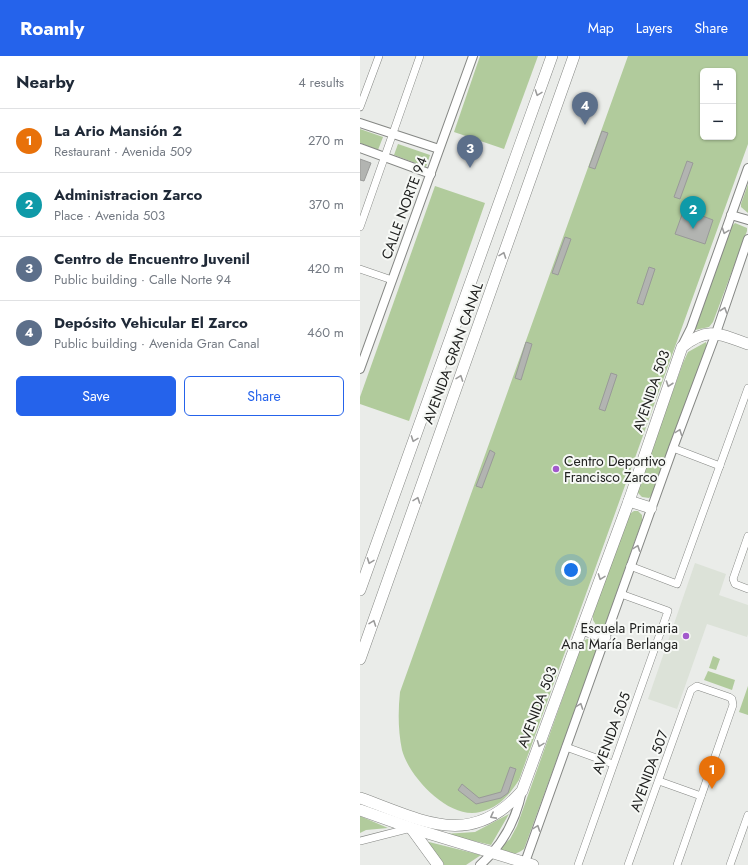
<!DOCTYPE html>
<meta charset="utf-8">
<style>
:root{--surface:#fff;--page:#f2f2f3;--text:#1f2937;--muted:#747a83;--line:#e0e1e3;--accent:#2563eb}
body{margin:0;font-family:Jost,sans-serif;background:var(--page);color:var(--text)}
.controls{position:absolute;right:12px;top:12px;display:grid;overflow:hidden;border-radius:6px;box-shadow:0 1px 3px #0004}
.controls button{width:36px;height:36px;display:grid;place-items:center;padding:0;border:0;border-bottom:1px solid var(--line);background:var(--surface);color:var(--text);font:20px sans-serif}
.you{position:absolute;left:211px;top:514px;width:14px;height:14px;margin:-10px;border:3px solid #fff;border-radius:50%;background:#1a73e8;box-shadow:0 0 0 6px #1a73e833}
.badge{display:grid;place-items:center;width:26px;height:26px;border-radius:50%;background:var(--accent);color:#fff;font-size:13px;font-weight:700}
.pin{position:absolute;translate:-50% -33px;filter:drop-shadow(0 1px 2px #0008)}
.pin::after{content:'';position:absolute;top:21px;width:14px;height:12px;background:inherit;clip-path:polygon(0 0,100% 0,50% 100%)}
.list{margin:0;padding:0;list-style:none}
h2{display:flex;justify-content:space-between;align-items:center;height:52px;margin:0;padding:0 16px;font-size:17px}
h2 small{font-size:13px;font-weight:400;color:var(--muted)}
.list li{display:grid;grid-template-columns:26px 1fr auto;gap:12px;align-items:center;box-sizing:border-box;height:64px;padding:0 16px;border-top:1px solid var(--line)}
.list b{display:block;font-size:15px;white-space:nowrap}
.list p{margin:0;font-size:13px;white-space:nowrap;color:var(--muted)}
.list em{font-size:13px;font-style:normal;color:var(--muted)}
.actions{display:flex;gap:8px;padding:12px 16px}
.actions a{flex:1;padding:9px 0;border:1px solid var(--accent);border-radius:6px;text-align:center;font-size:14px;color:var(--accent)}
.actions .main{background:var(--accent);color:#fff}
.map{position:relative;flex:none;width:388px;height:809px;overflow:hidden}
header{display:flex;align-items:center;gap:24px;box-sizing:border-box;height:56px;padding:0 20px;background:var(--accent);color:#fff}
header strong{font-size:19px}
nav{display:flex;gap:22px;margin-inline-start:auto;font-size:14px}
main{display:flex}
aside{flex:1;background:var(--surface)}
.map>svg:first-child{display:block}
.built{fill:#dce2d8}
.green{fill:#b1cb9c;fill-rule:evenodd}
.building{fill:#b2b4b1;stroke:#999a98}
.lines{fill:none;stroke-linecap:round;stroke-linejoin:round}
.minor-casing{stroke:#858784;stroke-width:8}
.tertiary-casing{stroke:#858784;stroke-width:10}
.primary-casing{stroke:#858784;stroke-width:12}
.minor{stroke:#fff;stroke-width:7}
.tertiary{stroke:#fff;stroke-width:8}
.primary{stroke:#fff;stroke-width:11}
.oneway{stroke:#9b9b9b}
.poi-dot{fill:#a259cc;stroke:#f7f9f6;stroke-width:1.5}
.labels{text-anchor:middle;stroke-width:4;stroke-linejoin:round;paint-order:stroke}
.street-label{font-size:14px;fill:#202120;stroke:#f7f9f6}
.poi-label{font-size:14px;fill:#202120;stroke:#f7f9f6;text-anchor:start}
</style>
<header>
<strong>Roamly</strong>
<nav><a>Map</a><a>Layers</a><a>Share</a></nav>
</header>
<main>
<aside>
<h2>Nearby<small>4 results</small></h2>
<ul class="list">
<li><span class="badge" style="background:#e8710a">1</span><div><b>La Ario Mansión 2</b><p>Restaurant · Avenida 509</p></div><em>270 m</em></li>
<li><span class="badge" style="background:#0f9aa8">2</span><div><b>Administracion Zarco</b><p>Place · Avenida 503</p></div><em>370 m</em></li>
<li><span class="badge" style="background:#5c6f8a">3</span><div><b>Centro de Encuentro Juvenil</b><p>Public building · Calle Norte 94</p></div><em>420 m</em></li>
<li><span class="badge" style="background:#5c6f8a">4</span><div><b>Depósito Vehicular El Zarco</b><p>Public building · Avenida Gran Canal</p></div><em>460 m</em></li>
</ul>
<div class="actions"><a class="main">Save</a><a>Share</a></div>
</aside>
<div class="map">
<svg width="388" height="809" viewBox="0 0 388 809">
<rect width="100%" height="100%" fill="#eaece9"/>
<path class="built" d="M335,507L366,518L359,539L388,549V578L387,581L347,568L317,653L288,643Z"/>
<g class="green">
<path d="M120,0H178L144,93L94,76Z"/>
<path d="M268,0H388V88L159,724C149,739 140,751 120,756C89,764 49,721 42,694C38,675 38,655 40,636ZM343,15H373V81H343Z"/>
<path d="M0,73L23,81L18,94L0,87Z"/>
<path d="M38,88L70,99L66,111L34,99Z"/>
<path d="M388,128V157L381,151V148Z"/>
<path d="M75,130L125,147L49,365L0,348V341Z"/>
<path d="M375,167L387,172V175L353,266L349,271L335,274L371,171Z"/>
<path d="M346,286L347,290L292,439L289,442L282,441L277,436L280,426L323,307L328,296Z"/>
<path d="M274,455H278L282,459V465L245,569L241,571L236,569L233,564V559L268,459Z"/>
<path d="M227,583H232L237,585L238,591L164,793C156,799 151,799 141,796V791L150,783L157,770L223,585Z"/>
<path d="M353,600L360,603L356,614L349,612Z"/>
<path d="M348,615L375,624L372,634L344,624Z"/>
<path d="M388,630V659L379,656Z"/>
<path d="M149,758L131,789L84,778L115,776Z"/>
<path d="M0,760L28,772L6,774L0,777Z"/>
<path d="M65,785L121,799L106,809H83Z"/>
</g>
<g class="building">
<path d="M242,75L248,77L235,113L229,111Z"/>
<path d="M0,103L11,107L4,125L0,124Z"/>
<path d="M327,105L333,107L320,143L314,141Z"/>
<path d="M324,153L353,164L345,188L315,178Z"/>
<path d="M205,181L211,183L198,219L192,217Z"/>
<path d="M289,211L295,213L283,249L277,247Z"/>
<path d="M166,286L172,288L161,324L155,322Z"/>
<path d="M251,317L257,319L245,355L239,353Z"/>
<path d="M130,394L135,397L122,432L116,430Z"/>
<path d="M150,711L156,713L148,737L141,742L116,748L98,734L102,728L119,742L141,736Z"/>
</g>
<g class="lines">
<g class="minor-casing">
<g id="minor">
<path d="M0,51L19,0"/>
<path d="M0,171L60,0"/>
<path d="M0,213L32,224"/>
<path d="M313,392L360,410"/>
<path d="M388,480L373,523L375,528L388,533"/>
<path d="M270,510L317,528L388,332"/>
<path d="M206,691L253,708"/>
<path d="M299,725L341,740"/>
<path d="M0,785L51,772"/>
<path d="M218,809L308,555L261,538"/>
<path d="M268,809L331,634L337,630L369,641L372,643L373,649L317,809"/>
<path d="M370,809L388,759"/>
</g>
</g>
<g class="tertiary-casing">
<g id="tertiary">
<path d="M0,67L79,93"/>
<path d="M0,92L71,118"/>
<path d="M371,159L388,164"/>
<path d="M322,290L331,272L388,112"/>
<path d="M0,313L113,0"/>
<path d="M120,809C142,790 156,764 162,735"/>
<path d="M164,809L313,392L356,277L388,183"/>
</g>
</g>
<g class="primary-casing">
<g id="primary">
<path d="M269,445L291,452"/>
<path d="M0,534L192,0"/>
<path d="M222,573L245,581"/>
<path d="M0,603L214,0"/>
<path d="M0,742C62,764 110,794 162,735L269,445L322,291C348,270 359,278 388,288"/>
<path d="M0,754L51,772L173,809"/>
<path d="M51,772L78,809"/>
</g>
</g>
<use href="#minor" class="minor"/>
<use href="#tertiary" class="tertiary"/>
<use href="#primary" class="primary"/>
</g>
<defs><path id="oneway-chevron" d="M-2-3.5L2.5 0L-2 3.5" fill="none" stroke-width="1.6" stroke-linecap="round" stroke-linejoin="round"/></defs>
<g class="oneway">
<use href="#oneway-chevron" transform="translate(178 37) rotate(110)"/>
<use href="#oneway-chevron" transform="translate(365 175) rotate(110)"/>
<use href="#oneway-chevron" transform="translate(143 199) rotate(-70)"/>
<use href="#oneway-chevron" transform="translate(364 254) rotate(-71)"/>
<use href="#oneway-chevron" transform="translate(100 322) rotate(-70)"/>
<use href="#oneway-chevron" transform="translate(309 328) rotate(109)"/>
<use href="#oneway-chevron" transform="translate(319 376) rotate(-69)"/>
<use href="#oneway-chevron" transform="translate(54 383) rotate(110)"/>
<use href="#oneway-chevron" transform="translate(57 444) rotate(-70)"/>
<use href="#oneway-chevron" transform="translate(277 492) rotate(-70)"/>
<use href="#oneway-chevron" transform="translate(10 505) rotate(110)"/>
<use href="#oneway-chevron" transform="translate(241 521) rotate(110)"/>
<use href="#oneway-chevron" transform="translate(13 567) rotate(-70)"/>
<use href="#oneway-chevron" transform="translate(220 650) rotate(-70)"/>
<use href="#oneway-chevron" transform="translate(180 688) rotate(111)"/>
<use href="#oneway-chevron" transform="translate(133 760) rotate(152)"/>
<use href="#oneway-chevron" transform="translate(177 772) rotate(-70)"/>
</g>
<g class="poi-dot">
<circle cx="196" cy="413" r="4"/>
<circle cx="326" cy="580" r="4"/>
</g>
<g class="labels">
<g class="street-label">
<text transform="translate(44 152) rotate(-70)" y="5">CALLE NORTE 94</text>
<text transform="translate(93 297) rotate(-70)" y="5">AVENIDA GRAN CANAL</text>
<text transform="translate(291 335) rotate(-71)" y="5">AVENIDA 503</text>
<text transform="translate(177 651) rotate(-69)" y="5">AVENIDA 503</text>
<text transform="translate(251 677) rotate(-70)" y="5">AVENIDA 505</text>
<text transform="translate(289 715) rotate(-70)" y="5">AVENIDA 507</text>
</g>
<g class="poi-label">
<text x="204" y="410">Centro Deportivo<tspan x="204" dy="16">Francisco Zarco</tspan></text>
<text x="318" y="577" text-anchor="end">Escuela Primaria<tspan x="318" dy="16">Ana María Berlanga</tspan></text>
</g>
</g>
</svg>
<div class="controls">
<button>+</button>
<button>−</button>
</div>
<div class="you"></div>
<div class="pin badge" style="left:352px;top:733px;background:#e8710a">1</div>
<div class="pin badge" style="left:333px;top:173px;background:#0f9aa8">2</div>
<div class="pin badge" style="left:110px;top:112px;background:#5c6f8a">3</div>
<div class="pin badge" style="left:225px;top:69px;background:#5c6f8a">4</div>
</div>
</main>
